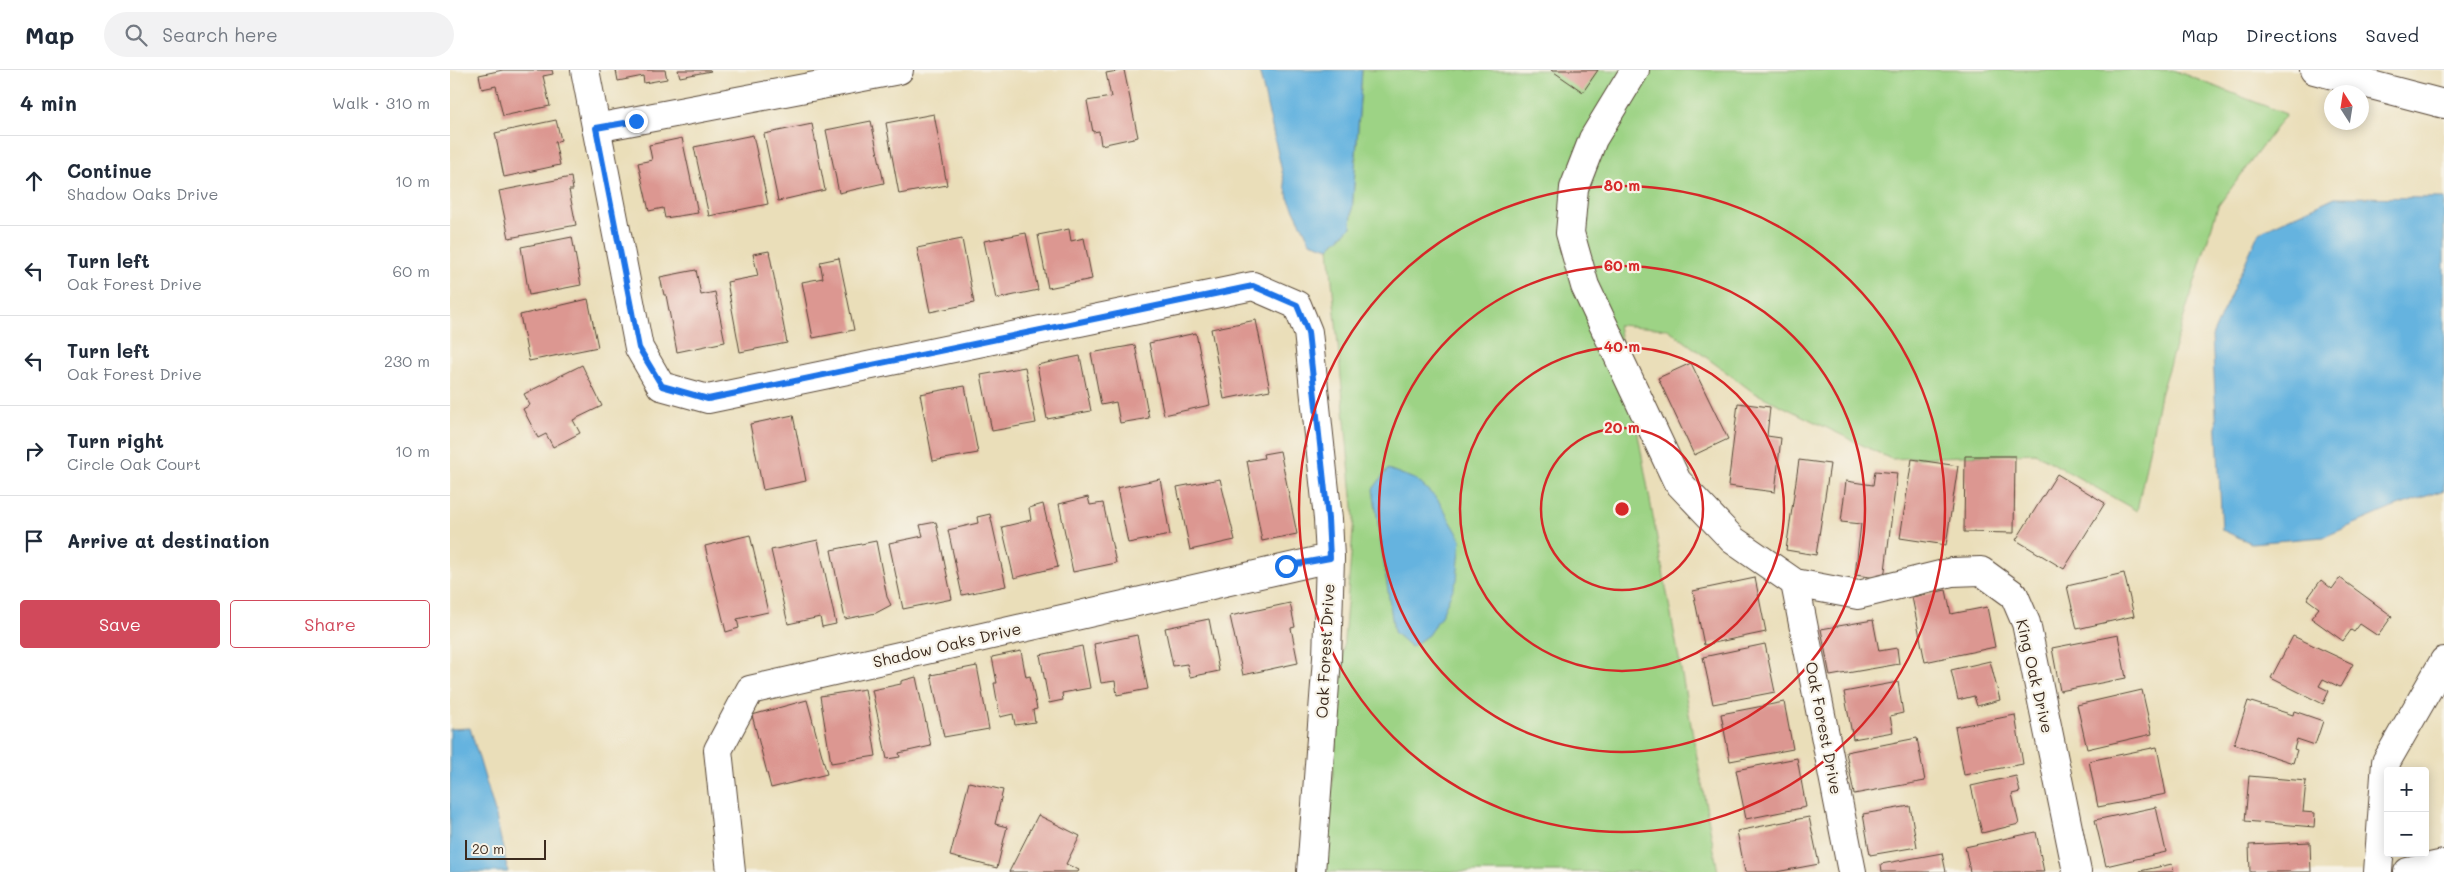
<!DOCTYPE html>
<meta charset="utf-8">
<style>
:root{--surface:#fff;--page:#f2f2f3;--text:#1f2937;--muted:#747a83;--line:#e0e1e3;--accent:#d1495b}
body{margin:0;font-family:Mali,sans-serif;background:var(--page);color:var(--text)}
.controls{position:absolute;right:15px;bottom:15px;display:grid;overflow:hidden;border-radius:5px;box-shadow:0 2px 12px #0003}
.controls button{width:45px;height:45px;display:grid;place-items:center;padding:0;border:0;border-bottom:1px solid var(--line);background:var(--surface);color:var(--text);font:25px sans-serif}
.compass{position:absolute;left:1874px;top:15px;width:45px;height:45px;border-radius:50%;background:var(--surface);box-shadow:0 2px 12px #0003;rotate:348deg}
.scale{position:absolute;left:15px;bottom:12px;width:81px;box-sizing:border-box;padding-left:5px;border:2px solid #3b2a1e;border-top:0;font-size:14px;line-height:18px;white-space:nowrap;color:#3b2a1e;-webkit-text-stroke:4px #f7f3e8;paint-order:stroke}
.stop{position:absolute;width:15px;height:15px;margin:-11px;border:4px solid #1a73e8;border-radius:50%;background:#fff}
.stop.end{background:#1a73e8;border-color:#fff;box-shadow:0 1px 5px #0008}
.list{margin:0;padding:0;list-style:none}
h2{display:flex;justify-content:space-between;align-items:center;height:65px;margin:0;padding:0 20px;font-size:21px}
h2 small{font-size:16px;font-weight:400;color:var(--muted)}
.list li{display:grid;grid-template-columns:32px 1fr auto;gap:15px;align-items:center;box-sizing:border-box;height:90px;padding:0 20px;border-top:1px solid var(--line)}
.list b{display:block;font-size:19px;white-space:nowrap}
.list p{margin:0;font-size:16px;white-space:nowrap;color:var(--muted)}
.list em{font-size:16px;font-style:normal;color:var(--muted)}
.actions{display:flex;gap:10px;padding:15px 20px}
.actions a{flex:1;padding:11px 0;border:1px solid var(--accent);border-radius:5px;text-align:center;font-size:18px;color:var(--accent)}
.actions .main{background:var(--accent);color:#fff}
.icon{flex:none;width:28px;height:28px;fill:none;stroke:currentColor;stroke-width:2;stroke-linecap:round;stroke-linejoin:round}
.map{position:relative;flex:none;width:1994px;height:802px;overflow:hidden}
header{display:flex;align-items:center;gap:30px;box-sizing:border-box;height:70px;padding:0 25px;background:var(--surface);border-bottom:1px solid var(--line)}
header strong{font-size:24px}
nav{display:flex;gap:28px;margin-inline-start:auto;font-size:18px}
.search{width:350px;height:45px;background:var(--page);display:flex;align-items:center;gap:12px;box-sizing:border-box;padding:0 18px;border-radius:28px;color:var(--muted);font-size:19px}
main{display:flex}
aside{flex:1;background:var(--surface)}
.map>svg:first-child{display:block}
.green{fill:#9dd385;stroke:#6c7e52}
.water{fill:#65b3df;stroke:#506e7e}
.building{fill:#dc9791}
.lines{fill:none;stroke-linecap:round;stroke-linejoin:round}
.minor-casing{stroke:#554535;stroke-width:30}
.major-casing{stroke:#554535;stroke-width:30}
.minor{stroke:#fff;stroke-width:28}
.major{stroke:#fff;stroke-width:28}
.route{stroke:#1a73e8;stroke-width:6}
.ring{fill:none;stroke:#d62828;stroke-width:2.5}
.labels{text-anchor:middle;stroke-width:4.5;stroke-linejoin:round;paint-order:stroke}
.street-label{font-size:16px;fill:#3b2a1e;stroke:#f7f3e8}
.centre{fill:#d62828;stroke:#f7f3e8;stroke-width:2.5}
.ring-label{font-size:15px;text-anchor:middle;font-weight:bold;fill:#d62828;stroke:#f7f3e8;stroke-width:4.5;stroke-linejoin:round;paint-order:stroke}
</style>
<header>
<strong>Map</strong>
<div class="search"><svg class="icon" aria-label="search" viewBox="0 0 24 24"><circle cx="10" cy="10" r="6"/><path d="M15 15l6 6"/></svg>Search here</div>
<nav><a>Map</a><a>Directions</a><a>Saved</a></nav>
</header>
<main>
<aside>
<h2>4 min<small>Walk · 310 m</small></h2>
<ul class="list">
<li><svg class="icon" aria-label="ahead" viewBox="0 0 24 24"><path d="M12 20V5M6 11l6-6 6 6"/></svg><div><b>Continue</b><p>Shadow Oaks Drive</p></div><em>10 m</em></li>
<li><svg class="icon" aria-label="left" viewBox="0 0 24 24"><path d="M17 20v-9H6M10 6l-5 5 5 5"/></svg><div><b>Turn left</b><p>Oak Forest Drive</p></div><em>60 m</em></li>
<li><svg class="icon" aria-label="left" viewBox="0 0 24 24"><path d="M17 20v-9H6M10 6l-5 5 5 5"/></svg><div><b>Turn left</b><p>Oak Forest Drive</p></div><em>230 m</em></li>
<li><svg class="icon" aria-label="right" viewBox="0 0 24 24"><path d="M7 20v-9h11M14 6l5 5-5 5"/></svg><div><b>Turn right</b><p>Circle Oak Court</p></div><em>10 m</em></li>
<li><svg class="icon" aria-label="arrive" viewBox="0 0 24 24"><path d="M6 21V4h12l-3 4 3 4H6"/></svg><div><b>Arrive at destination</b></div></li>
</ul>
<div class="actions"><a class="main">Save</a><a>Share</a></div>
</aside>
<div class="map">
<svg width="1994" height="802" viewBox="0 0 1994 802">
<rect width="100%" height="100%" fill="#f7f3e8"/>
<filter id="ink" filterUnits="userSpaceOnUse"><feTurbulence type="fractalNoise" baseFrequency=".02" numOctaves="2"/><feDisplacementMap in="SourceGraphic" scale="10" xChannelSelector="R" yChannelSelector="G"/><feConvolveMatrix kernelMatrix="1 2 1 2 8 2 1 2 1" color-interpolation-filters="sRGB"/></filter>
<filter id="wash" filterUnits="userSpaceOnUse"><feTurbulence type="fractalNoise" baseFrequency=".0096" numOctaves="4" result="noise"/><feDisplacementMap in="SourceGraphic" scale="20" xChannelSelector="R" yChannelSelector="G"/><feGaussianBlur stdDeviation="1.12" result="paint"/><feColorMatrix in="noise" values="0 0 0 0 0 0 0 0 0 0 0 0 0 0 0 0 0 1.4 0 .05"/><feComposite in="paint" operator="in"/></filter>
<g filter="url(#wash)">
<rect width="100%" height="100%" fill="#eadeb9"/>
<path class="green" d="M912,0H1723L1836,44L1768,136L1710,325L1687,441L1585,383L1441,389L1303,322L1218,259L1168,255L1268,802H875L904,448L879,178L901,157Z"/>
<g class="water">
<path d="M809,0H912L901,157L879,178L860,172L838,128Z"/>
<path d="M1885,127L1994,128V420L1942,438L1874,467L1801,473L1772,460L1762,266L1809,162Z"/>
<path d="M938,399L967,410L988,430L1011,469L1007,510L991,546L978,565L961,577L944,562L923,419Z"/>
<path d="M20,658L45,742L58,802H0V659Z"/>
</g>
<g id="blocks">
<g class="building">
<path d="M53,0H102L103,4L93,6L100,36L53,46L46,16L32,19L29,5Z"/>
<path d="M166,0H215L217,9L194,13L193,6L168,11Z"/>
<path d="M228,0H260L261,1L230,7Z"/>
<path d="M674,0L688,67L651,75L649,61L643,62L637,31L661,27L656,3Z"/>
<path d="M1101,0H1148L1133,22Z"/>
<path d="M484,44L497,115L449,124L436,53Z"/>
<path d="M106,50L111,70L105,72L110,95L54,107L45,63Z"/>
<path d="M421,51L434,113L389,123L376,60Z"/>
<path d="M362,54L375,120L328,131L314,64Z"/>
<path d="M303,65L318,134L259,146L244,77Z"/>
<path d="M232,68L248,143L215,148L213,138L199,141L188,93L202,90L199,75Z"/>
<path d="M121,107L123,120H119L126,155L59,168L49,121Z"/>
<path d="M619,159L621,171L634,168L642,209L598,218L588,165Z"/>
<path d="M576,163L588,220L546,229L534,171Z"/>
<path d="M122,167L131,215L79,225L71,177Z"/>
<path d="M512,169L524,233L480,242L467,178Z"/>
<path d="M319,181L337,273L290,282L277,212L308,206L303,184Z"/>
<path d="M389,188L404,260L363,268L352,212L373,208L370,192Z"/>
<path d="M246,200L251,225L265,222L275,272L227,282L216,225H214L210,207Z"/>
<path d="M138,229L148,277L79,291L70,245Z"/>
<path d="M806,250L820,320L774,329L761,259Z"/>
<path d="M746,263L760,335L714,345L699,273Z"/>
<path d="M685,275L699,348L670,353L666,332L651,335L641,283Z"/>
<path d="M630,286L641,341L597,349L587,295Z"/>
<path d="M1241,293L1278,369L1244,385L1208,308Z"/>
<path d="M132,295L152,336L123,350L130,363L103,377L96,364L88,368L73,339L80,335L74,324Z"/>
<path d="M575,297L586,353L542,361L531,305Z"/>
<path d="M515,316L528,383L483,391L470,324Z"/>
<path d="M1288,333L1320,337L1317,366L1331,368L1325,422L1278,416Z"/>
<path d="M343,345L356,411L313,420L300,354Z"/>
<path d="M830,381L847,464L812,471L797,391L814,388L813,384Z"/>
<path d="M1515,386H1565L1564,463L1514,462Z"/>
<path d="M1462,389L1508,396L1496,475L1450,468Z"/>
<path d="M1349,390L1380,394L1366,485L1336,480Z"/>
<path d="M1425,401L1447,403L1434,509L1405,505L1411,454L1391,452L1396,411L1423,415Z"/>
<path d="M1607,404L1655,433L1614,499L1566,470Z"/>
<path d="M710,409L720,465L678,473L667,418Z"/>
<path d="M770,409L785,470L740,480L727,417Z"/>
<path d="M638,427L640,435L653,433L666,493L623,502L609,434Z"/>
<path d="M593,434L608,497L564,508L552,457L581,450L579,438Z"/>
<path d="M540,444L556,516L512,525L498,460L528,453L527,447Z"/>
<path d="M486,452L502,529L453,539L439,473L473,466L470,455Z"/>
<path d="M300,465L318,542L287,549L289,558L276,562L255,476Z"/>
<path d="M368,470L386,554L372,557L370,547L338,554L321,480Z"/>
<path d="M426,471L437,527L441,535L426,543L395,549L381,480Z"/>
<path d="M1674,503L1684,546L1627,559L1617,516Z"/>
<path d="M1305,508L1316,562L1254,575L1243,521Z"/>
<path d="M1890,508L1942,546L1928,566L1910,554L1904,562L1901,560L1893,571L1861,548L1869,538L1857,529L1871,510L1882,519Z"/>
<path d="M1496,520L1501,544L1537,537L1545,577L1475,592L1462,527Z"/>
<path d="M840,533L845,557L841,558L848,593L793,605L780,546Z"/>
<path d="M759,549L769,601L740,607L737,594L723,596L715,558Z"/>
<path d="M1423,550L1429,581L1447,578L1449,594L1380,606L1371,559Z"/>
<path d="M687,565L698,619L667,625L665,611L651,613L644,574Z"/>
<path d="M1668,565L1676,608L1610,621L1602,578Z"/>
<path d="M1843,566L1903,594L1890,617L1873,609L1869,616L1879,621L1873,634L1821,608Z"/>
<path d="M1315,574L1325,622L1263,634L1253,587Z"/>
<path d="M632,576L640,618L612,623L613,630L599,633L590,585Z"/>
<path d="M571,581L576,607L580,606L587,639L583,640L585,652L565,655L563,644L550,647L544,613H547L542,587Z"/>
<path d="M1540,591L1550,630L1527,636L1524,626L1508,630L1501,600Z"/>
<path d="M527,596L539,659L494,667L481,605Z"/>
<path d="M466,607L481,676L449,683L450,687L437,689L422,620L451,614V611Z"/>
<path d="M1448,612L1453,643L1440,646L1443,662L1403,669L1394,622Z"/>
<path d="M415,619L426,686L381,693L370,626Z"/>
<path d="M1692,620L1702,664L1637,679L1627,635Z"/>
<path d="M357,630L377,704L321,718L302,645Z"/>
<path d="M1798,631L1843,645L1844,641L1873,651L1865,675L1847,669L1844,679L1847,680L1843,693L1784,674Z"/>
<path d="M1334,632L1343,679L1280,691L1271,644Z"/>
<path d="M1565,645L1573,694L1514,705L1505,657Z"/>
<path d="M1467,668L1475,711L1404,724L1396,682Z"/>
<path d="M1707,677L1716,724L1648,737L1639,691Z"/>
<path d="M1347,688L1356,737L1296,749L1286,700Z"/>
<path d="M1566,706L1570,722L1562,724L1569,754L1532,763L1521,716Z"/>
<path d="M1799,706L1856,711L1853,742L1865,743L1864,757L1795,751Z"/>
<path d="M519,712L553,720L545,754L557,757L547,798L500,786Z"/>
<path d="M1460,736L1467,777L1420,785L1413,744Z"/>
<path d="M1706,737L1716,782L1656,796L1645,750Z"/>
<path d="M588,745L630,766L616,794L629,800L628,802H559Z"/>
<path d="M1359,747L1369,794L1326,802H1295L1287,761Z"/>
<path d="M1586,762L1594,802H1520L1515,777Z"/>
<path d="M1860,772L1861,802H1800L1799,775Z"/>
<path d="M1492,783L1496,802H1432L1431,794Z"/>
<path d="M1722,794L1724,802H1690V801Z"/>
</g>
</g>
</g>
<g filter="url(#ink)">
<use href="#blocks" fill-opacity="0" stroke="#554535" stroke-width="1"/>
<g class="lines">
<g class="minor-casing">
<g id="minor">
<path d="M135,0L189,278L211,316L258,329L803,216L847,235L858,262L878,449L880,488L877,588L861,802"/>
<path d="M1185,0L1143,69L1124,118L1120,163L1135,216L1227,411L1283,470L1345,513L1408,525L1502,502L1531,501L1564,525L1576,553L1627,802"/>
<path d="M146,58L449,0"/>
<path d="M1345,513L1402,802"/>
<path d="M281,802L268,680L300,620L880,488"/>
<path d="M1928,802L1936,692L1994,591"/>
<path d="M1958,802L1994,794"/>
</g>
</g>
<g class="major-casing">
<path id="major" d="M1864,0L1994,34"/>
</g>
<use href="#minor" class="minor"/>
<use href="#major" class="major"/>
</g>
</g>
<g class="lines" filter="url(#ink)">
<path class="route" d="M186,51L146,58L189,278L212,316L258,329L803,216L847,235L858,262L878,449L880,488L836,496"/>
</g>
<g class="ring">
<circle cx="1172" cy="439" r="81"/>
<circle cx="1172" cy="439" r="162"/>
<circle cx="1172" cy="439" r="243"/>
<circle cx="1172" cy="439" r="323"/>
</g>
<g class="labels">
<g class="street-label">
<text transform="translate(497 575) rotate(-13)" y="6">Shadow Oaks Drive</text>
<text transform="translate(875 581) rotate(-87)" y="6">Oak Forest Drive</text>
<text transform="translate(1585 606) rotate(77)" y="6">King Oak Drive</text>
<text transform="translate(1374 658) rotate(79)" y="6">Oak Forest Drive</text>
</g>
</g>
<circle cx="1172" cy="439" r="8" class="centre"/>
<g class="ring-label">
<text x="1172" y="121">80 m</text>
<text x="1172" y="201">60 m</text>
<text x="1172" y="282">40 m</text>
<text x="1172" y="363">20 m</text>
</g>
</svg>
<div class="controls">
<button>+</button>
<button>−</button>
</div>
<svg class="compass" viewBox="-18 -18 36 36"><path d="M0-13l5 13h-10z" fill="#e53935"/><path d="M0 13l5-13h-10z" fill="#747a83"/></svg>
<div class="scale">20 m</div>
<div class="stop" style="left:836px;top:496px"></div>
<div class="stop end" style="left:186px;top:51px"></div>
</div>
</main>
